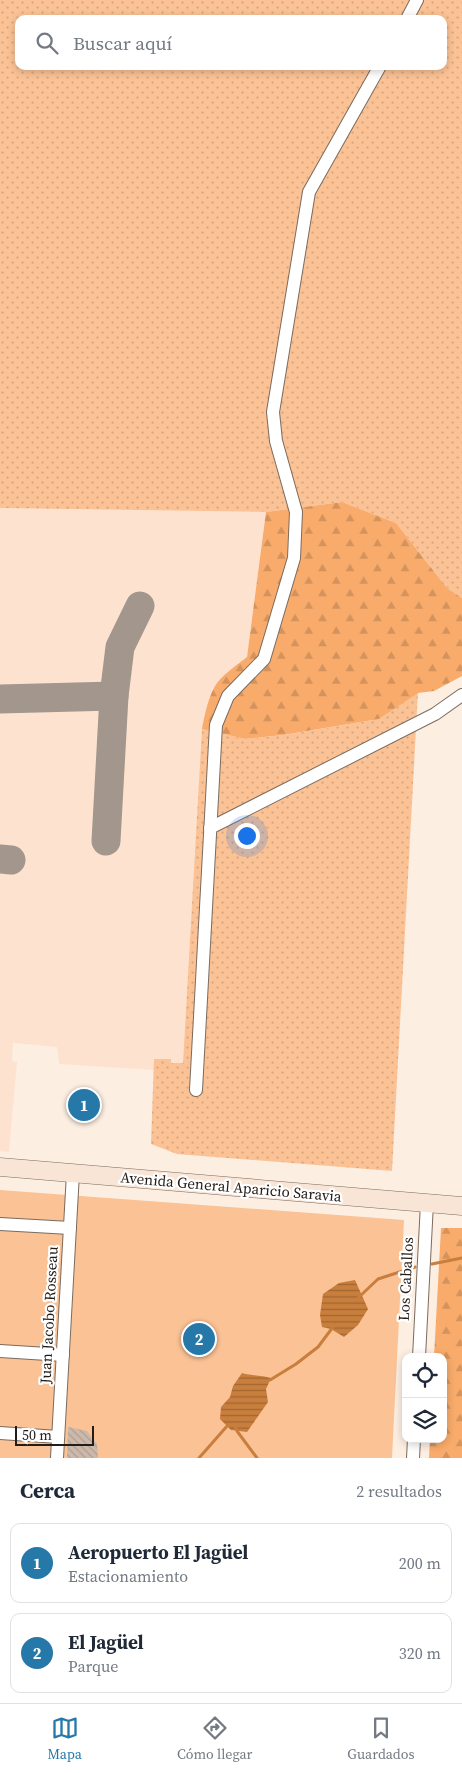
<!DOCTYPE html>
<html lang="es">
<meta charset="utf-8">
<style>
:root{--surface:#fff;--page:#f2f2f3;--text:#1f2937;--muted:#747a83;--line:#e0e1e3;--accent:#2678a9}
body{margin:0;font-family:"Source Serif 4",serif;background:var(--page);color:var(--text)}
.controls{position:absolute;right:15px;bottom:15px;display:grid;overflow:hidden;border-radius:10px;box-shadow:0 2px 8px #0003}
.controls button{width:45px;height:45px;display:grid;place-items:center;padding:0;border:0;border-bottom:1px solid var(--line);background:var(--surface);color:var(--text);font:25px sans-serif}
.scale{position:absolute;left:15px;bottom:12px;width:79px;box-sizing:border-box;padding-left:5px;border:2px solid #231c17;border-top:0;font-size:14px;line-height:18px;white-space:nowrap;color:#231c17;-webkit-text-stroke:4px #fff;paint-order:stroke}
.you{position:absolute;left:246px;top:835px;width:18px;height:18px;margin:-12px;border:4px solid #fff;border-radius:50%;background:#1a73e8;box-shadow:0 0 0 8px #1a73e833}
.badge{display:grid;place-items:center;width:32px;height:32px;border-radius:50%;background:var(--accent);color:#fff;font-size:16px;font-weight:700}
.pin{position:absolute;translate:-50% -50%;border:2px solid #fff;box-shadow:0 1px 5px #0006}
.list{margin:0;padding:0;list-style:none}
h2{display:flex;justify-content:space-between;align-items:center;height:65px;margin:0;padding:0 20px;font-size:21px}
h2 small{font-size:16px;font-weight:400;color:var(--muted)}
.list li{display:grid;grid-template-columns:32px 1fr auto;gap:15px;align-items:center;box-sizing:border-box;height:80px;margin:0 10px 10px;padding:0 10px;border:1px solid var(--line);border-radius:10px}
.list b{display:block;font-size:19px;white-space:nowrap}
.list p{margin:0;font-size:16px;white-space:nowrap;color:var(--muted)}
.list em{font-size:16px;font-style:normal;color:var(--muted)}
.icon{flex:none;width:28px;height:28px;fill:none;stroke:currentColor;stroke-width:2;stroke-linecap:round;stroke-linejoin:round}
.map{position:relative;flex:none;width:462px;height:1458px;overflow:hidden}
.search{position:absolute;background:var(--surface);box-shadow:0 2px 8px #0003;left:15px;right:15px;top:15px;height:55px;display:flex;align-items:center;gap:12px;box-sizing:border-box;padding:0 18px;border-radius:10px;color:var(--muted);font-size:19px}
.sheet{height:245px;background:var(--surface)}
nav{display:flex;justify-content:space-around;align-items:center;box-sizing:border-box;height:70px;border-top:1px solid var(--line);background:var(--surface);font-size:14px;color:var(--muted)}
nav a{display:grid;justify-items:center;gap:2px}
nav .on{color:var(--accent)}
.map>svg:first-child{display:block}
.built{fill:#fde3cf}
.grass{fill:url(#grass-dots);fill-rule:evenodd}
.forest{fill:url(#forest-firs)}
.green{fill:#fbc295}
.water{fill:url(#water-rules)}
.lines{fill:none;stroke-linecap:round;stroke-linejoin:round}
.stream{stroke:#c87e3c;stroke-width:3}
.taxiway{stroke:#a2968d;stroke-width:29}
.building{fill:url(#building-back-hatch)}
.street-casing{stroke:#7b6b5e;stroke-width:14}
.secondary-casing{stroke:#7b6b5e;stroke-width:19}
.street{stroke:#fff;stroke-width:12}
.secondary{stroke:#f8e5d6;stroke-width:18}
.labels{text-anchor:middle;stroke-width:4.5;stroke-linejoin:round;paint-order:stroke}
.street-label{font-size:15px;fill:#231c17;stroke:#fff}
</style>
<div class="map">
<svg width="462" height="1458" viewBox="0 0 462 1458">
<defs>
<pattern id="grass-dots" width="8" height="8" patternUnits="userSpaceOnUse" patternTransform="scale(1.25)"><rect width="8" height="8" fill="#fbc295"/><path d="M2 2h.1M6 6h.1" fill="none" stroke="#d7a680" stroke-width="1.8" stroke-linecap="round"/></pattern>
<pattern id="forest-firs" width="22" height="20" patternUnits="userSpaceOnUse" patternTransform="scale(1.25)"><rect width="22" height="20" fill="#f8ab6b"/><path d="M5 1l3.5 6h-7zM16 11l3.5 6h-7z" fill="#d4935c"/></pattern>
<pattern id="water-rules" width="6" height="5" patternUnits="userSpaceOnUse" patternTransform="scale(1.25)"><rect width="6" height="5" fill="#c87e3c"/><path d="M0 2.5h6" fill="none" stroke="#a26631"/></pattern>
<pattern id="building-back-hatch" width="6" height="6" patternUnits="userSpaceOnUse" patternTransform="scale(1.25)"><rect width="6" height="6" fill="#ccb9ab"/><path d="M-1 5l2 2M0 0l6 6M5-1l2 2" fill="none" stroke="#af9e92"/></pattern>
</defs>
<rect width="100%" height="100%" fill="#fdeee2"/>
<path class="built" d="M0,508L266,512L247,657L225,675L204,715L183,1063H171V1059H154V1070L59,1064L57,1047L13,1043L12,1061L17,1062L9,1152L0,1151Z"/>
<g class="grass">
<path d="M0,0H462V598L447,588L396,523L342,502L266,512L0,508ZM19,19H443V66H19Z"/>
<path d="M418,692L392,1171L177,1154L151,1144L154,1059H171V1063H183L202,729L245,739L284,735L379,719Z"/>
</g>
<g class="forest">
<path d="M342,502L396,523L447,588L462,598V676L434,691L418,693L379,719L283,735L245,739L202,729C204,716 209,694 217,683C225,673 237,665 247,657L266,512Z"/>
<path d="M441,1228H462V1458H429L430,1439H443V1357H434Z"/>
</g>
<path class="green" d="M0,1190L404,1220L392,1458H0Z"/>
<g class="water">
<path d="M355,1280L368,1309L358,1325L344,1337L331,1329L322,1327L320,1315L323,1294L339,1283Z"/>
<path d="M242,1373C252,1376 262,1375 271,1378L266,1389L268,1402L247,1432L231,1430L220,1419L221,1407L230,1397L233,1386Z"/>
</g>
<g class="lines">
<g class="stream">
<path d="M432,1264L462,1258"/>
<path d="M358,1298L378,1279L415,1267"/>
<path d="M270,1380L296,1364L318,1347L333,1327"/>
<path d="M236,1428L237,1431L257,1458"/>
<path d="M199,1458L228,1425"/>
</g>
<g class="taxiway">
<path d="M0,699L114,696"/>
<path d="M106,841L114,696L120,647L140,606"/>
<path d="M0,859L11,860"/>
</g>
</g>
<path class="building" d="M68,1427L87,1431L97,1444L98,1458H67Z"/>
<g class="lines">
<g class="street-casing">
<g id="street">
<path d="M407,19L417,0"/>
<path d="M210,828L435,714L462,695"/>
<path d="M196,1090L216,725L228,696L264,659L294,558L296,512L276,441L273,412L309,192L380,66"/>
<path d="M0,1224L70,1228"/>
<path d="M0,1351L63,1355"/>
<path d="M419,1357L427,1203"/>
<path d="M0,1433L58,1437"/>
<path d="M57,1458L73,1173"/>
<path d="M413,1458L414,1439"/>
</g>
</g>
<g class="secondary-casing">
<path id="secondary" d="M0,1167L462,1206"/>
</g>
<use href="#street" class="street"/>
<use href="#secondary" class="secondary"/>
</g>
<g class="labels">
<g class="street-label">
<text transform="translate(231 1187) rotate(5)" y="5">Avenida General Aparicio Saravia</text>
<text transform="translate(406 1279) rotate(-87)" y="5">Los Caballos</text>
<text transform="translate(49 1315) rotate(-87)" y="5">Juan Jacobo Rosseau</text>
</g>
</g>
</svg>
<div class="controls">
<button><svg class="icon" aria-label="locate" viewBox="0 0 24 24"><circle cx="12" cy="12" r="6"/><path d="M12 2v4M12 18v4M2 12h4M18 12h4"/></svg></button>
<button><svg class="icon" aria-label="layers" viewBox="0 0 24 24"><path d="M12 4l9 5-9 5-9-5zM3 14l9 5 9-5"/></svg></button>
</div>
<div class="scale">50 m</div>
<div class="you"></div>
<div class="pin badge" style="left:84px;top:1105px">1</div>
<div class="pin badge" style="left:199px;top:1339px">2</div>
<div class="search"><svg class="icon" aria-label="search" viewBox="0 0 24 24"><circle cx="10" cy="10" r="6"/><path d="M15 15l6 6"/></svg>Buscar aquí</div>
</div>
<section class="sheet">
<h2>Cerca<small>2 resultados</small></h2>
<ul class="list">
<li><span class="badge">1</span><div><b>Aeropuerto El Jagüel</b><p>Estacionamiento</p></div><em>200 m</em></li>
<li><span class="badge">2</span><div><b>El Jagüel</b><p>Parque</p></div><em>320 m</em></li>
</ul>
</section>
<nav>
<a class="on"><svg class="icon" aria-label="map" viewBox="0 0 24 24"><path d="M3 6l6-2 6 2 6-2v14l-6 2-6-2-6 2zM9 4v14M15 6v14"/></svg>Mapa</a>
<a><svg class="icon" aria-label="directions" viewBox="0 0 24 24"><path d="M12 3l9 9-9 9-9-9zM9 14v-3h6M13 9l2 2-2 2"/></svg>Cómo llegar</a>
<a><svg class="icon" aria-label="saved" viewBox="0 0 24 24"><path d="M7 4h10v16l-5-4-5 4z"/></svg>Guardados</a>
</nav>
